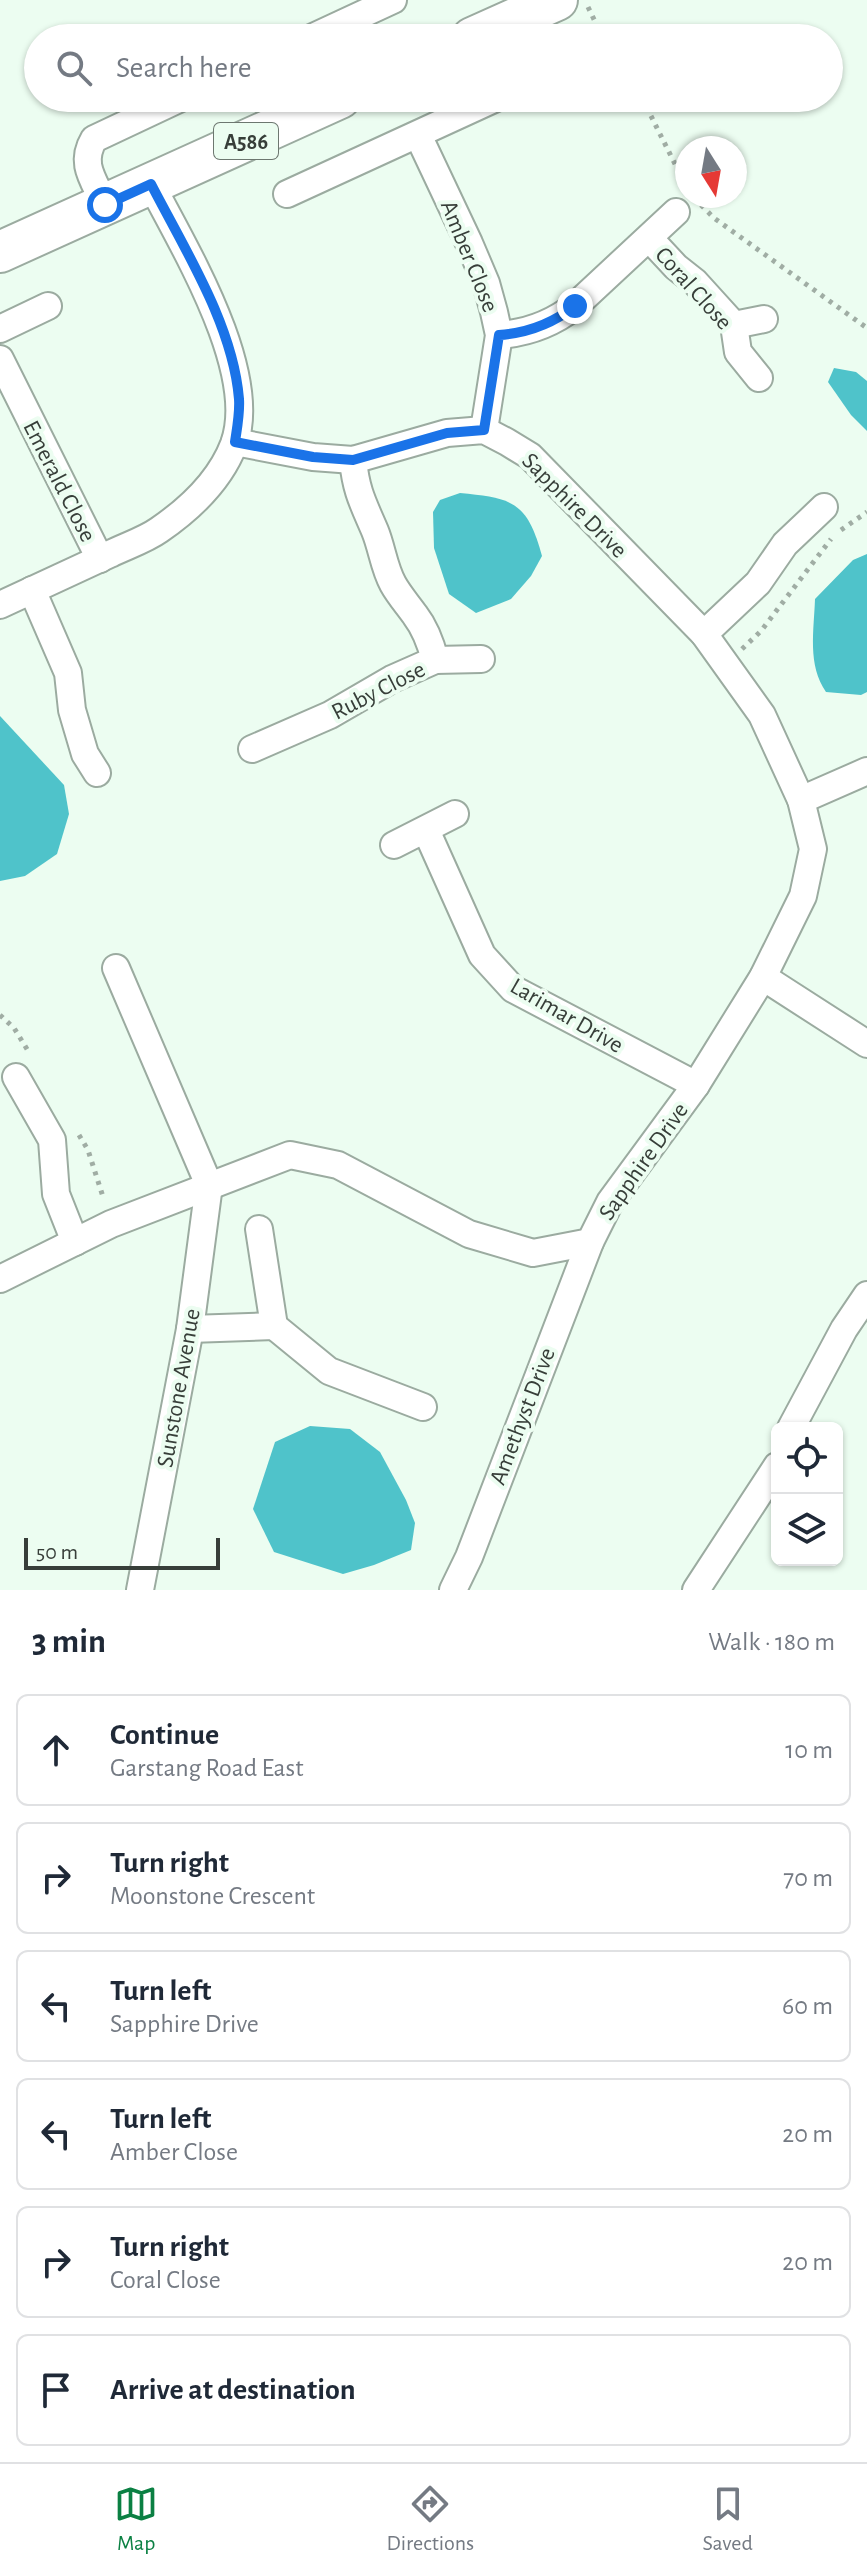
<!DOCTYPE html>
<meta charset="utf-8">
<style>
:root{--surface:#fff;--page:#f2f2f3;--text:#1f2937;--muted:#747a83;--line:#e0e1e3;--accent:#0b8043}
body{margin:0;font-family:"Alegreya Sans",sans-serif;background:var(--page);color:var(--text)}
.controls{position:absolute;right:24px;bottom:24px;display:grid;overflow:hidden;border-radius:12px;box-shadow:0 2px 6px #0004}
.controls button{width:72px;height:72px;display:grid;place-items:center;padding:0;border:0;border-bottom:2px solid var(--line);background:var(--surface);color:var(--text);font:40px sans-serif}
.compass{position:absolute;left:675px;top:136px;width:72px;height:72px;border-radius:50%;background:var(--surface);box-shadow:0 2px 6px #0004;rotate:169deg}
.scale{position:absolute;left:24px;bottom:20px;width:196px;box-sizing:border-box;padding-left:8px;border:4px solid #373e39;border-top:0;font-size:22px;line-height:28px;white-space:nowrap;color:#373e39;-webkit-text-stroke:6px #ecfdf1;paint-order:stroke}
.stop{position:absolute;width:24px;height:24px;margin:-18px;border:6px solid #1a73e8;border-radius:50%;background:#fff}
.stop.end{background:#1a73e8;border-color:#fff;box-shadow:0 2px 8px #0008}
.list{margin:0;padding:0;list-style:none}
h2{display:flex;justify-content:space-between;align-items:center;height:104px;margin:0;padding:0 32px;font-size:34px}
h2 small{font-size:26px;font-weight:400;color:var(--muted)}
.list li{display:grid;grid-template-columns:52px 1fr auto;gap:24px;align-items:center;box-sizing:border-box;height:112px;margin:0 16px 16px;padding:0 16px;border:2px solid var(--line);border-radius:12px}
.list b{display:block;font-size:30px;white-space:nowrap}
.list p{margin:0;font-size:26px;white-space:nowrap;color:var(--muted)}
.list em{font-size:26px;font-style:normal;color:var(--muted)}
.icon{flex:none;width:44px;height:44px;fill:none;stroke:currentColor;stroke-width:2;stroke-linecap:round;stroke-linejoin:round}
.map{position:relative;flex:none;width:867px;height:1590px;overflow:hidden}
.search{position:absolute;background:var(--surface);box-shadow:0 2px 6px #0004;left:24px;right:24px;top:24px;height:88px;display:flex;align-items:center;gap:20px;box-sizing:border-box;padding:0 28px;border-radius:44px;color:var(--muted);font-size:30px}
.sheet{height:872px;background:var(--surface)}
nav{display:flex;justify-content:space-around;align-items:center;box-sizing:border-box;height:112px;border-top:2px solid var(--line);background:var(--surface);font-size:22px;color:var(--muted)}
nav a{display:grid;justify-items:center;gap:4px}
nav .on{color:var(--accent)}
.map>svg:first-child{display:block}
.water{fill:#4fc3ca}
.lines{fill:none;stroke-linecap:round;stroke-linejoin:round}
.minor-casing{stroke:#9baba0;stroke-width:30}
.primary-casing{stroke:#9baba0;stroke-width:44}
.path{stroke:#a0ada4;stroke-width:5;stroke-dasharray:4 6;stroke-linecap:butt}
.minor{stroke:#fff;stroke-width:26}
.primary{stroke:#fff;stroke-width:40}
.route{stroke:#1a73e8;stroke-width:10}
.labels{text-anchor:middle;stroke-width:8;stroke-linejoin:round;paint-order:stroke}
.shield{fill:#ecfdf1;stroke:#6d7770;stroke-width:2}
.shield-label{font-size:22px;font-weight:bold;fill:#373e39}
.street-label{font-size:24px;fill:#373e39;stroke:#ecfdf1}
</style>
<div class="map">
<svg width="867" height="1590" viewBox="0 0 867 1590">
<rect width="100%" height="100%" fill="#ecfdf1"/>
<g class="water">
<path d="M834,368L856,372L867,381V431L851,415L828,382Z"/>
<path d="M460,493C512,498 527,501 542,556L531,576L511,599L476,613L449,594L434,548L433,512L440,500Z"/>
<path d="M867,554V692L861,695L826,692C807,665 814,630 815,599L853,560Z"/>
<path d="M0,716L64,785L69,814L57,854L25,876L0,881Z"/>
<path d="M310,1426L350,1429L380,1452L406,1500L415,1523L411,1550L374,1565L343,1574L274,1552L253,1509L275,1442Z"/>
</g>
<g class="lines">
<g class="minor-casing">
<g id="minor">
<path d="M311,38L393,0"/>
<path d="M418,135L469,243L486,283L494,312L499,335L484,430"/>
<path d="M287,194L496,98"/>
<path d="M105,205C94,180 79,164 94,139L181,98"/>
<path d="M649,238L676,267L695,282L734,325L738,352L759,378"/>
<path d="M734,325L764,319"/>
<path d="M0,329L48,306"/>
<path d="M499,335C528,333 552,324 575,306L676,212"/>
<path d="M0,359L100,559"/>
<path d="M32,590L68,673L72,710L85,754L97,773"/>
<path d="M0,605C37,588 74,571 110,554C126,546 145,540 159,530C191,508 220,481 234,444C260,372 184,248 151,184"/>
<path d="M704,634L758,583L785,544L824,507"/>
<path d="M435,660L481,659"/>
<path d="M252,749L330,715L392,679L435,660C431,644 425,628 415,615C408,605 399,595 393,584C384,568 382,548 375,531C363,503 356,491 353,460"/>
<path d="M801,800L867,771"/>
<path d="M426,830L482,955L513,989L696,1085"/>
<path d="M394,845L455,814"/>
<path d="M116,968L209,1185L190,1329L140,1590"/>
<path d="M763,977L867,1044"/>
<path d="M16,1077L52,1140L56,1194L75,1242"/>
<path d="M259,1229L274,1326L329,1371L423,1407"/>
<path d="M0,1279L111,1224L290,1155L338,1165L469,1234L533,1253L590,1242L610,1202L696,1085L763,977L803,896L813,849L801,800L762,715L704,634L530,456L507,442L484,430L447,433L353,460L313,457L235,442"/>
<path d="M190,1329L274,1326"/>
<path d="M791,1428L844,1329L867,1295"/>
<path d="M453,1590L469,1557L590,1242"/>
<path d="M696,1590L777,1466"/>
</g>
</g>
<g class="primary-casing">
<g id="primary">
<path d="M472,38L557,0"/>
<path d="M0,252L340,98"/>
</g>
</g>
<g class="path">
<path d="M588,7L603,38"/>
<path d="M642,98L687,188"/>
<path d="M701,205L714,218L867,328"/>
<path d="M841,530L867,512"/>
<path d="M742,649L761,631L831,539"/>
<path d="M0,1015L14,1028L30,1054"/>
<path d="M79,1135L88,1150L104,1200"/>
</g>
<use href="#minor" class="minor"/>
<use href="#primary" class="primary"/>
</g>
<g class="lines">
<path class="route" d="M105,205L151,184C185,250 233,325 239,399C240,413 237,428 235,442L313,457L353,460L447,433L484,430L499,335C528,333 552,324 575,306"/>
</g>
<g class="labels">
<rect class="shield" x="214" y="123" width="64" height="36" rx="6"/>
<g class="shield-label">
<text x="246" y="149">A586</text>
</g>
<g class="street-label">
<text transform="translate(470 256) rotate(68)" y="8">Amber Close</text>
<text transform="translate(694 288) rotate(48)" y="8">Coral Close</text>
<text transform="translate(60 481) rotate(63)" y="8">Emerald Close</text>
<text transform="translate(575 505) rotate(45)" y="8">Sapphire Drive</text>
<text transform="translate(378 690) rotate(-27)" y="8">Ruby Close</text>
<text transform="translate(567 1015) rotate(30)" y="8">Larimar Drive</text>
<text transform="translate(643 1161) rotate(-55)" y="8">Sapphire Drive</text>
<text transform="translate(178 1388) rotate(-80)" y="8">Sunstone Avenue</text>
<text transform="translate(522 1416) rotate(-69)" y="8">Amethyst Drive</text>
</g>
</g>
</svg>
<div class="controls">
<button><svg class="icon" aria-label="locate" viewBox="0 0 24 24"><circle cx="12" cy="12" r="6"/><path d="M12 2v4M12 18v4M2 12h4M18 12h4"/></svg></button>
<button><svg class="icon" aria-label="layers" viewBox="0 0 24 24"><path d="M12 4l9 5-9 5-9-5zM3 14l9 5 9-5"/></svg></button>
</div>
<svg class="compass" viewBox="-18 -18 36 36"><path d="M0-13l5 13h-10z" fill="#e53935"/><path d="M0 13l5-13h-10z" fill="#747a83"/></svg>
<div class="scale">50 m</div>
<div class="stop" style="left:105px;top:205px"></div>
<div class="stop end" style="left:575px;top:306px"></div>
<div class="search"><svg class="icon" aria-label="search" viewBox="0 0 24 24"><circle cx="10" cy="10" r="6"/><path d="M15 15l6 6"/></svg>Search here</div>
</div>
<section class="sheet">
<h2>3 min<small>Walk · 180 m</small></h2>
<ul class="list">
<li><svg class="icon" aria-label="ahead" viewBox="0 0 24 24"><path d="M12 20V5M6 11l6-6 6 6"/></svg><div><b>Continue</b><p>Garstang Road East</p></div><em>10 m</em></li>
<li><svg class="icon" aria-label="right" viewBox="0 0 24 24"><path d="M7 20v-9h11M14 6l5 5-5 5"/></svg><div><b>Turn right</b><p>Moonstone Crescent</p></div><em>70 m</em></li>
<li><svg class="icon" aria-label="left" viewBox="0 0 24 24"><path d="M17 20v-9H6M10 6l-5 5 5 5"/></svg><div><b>Turn left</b><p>Sapphire Drive</p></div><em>60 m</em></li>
<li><svg class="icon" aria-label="left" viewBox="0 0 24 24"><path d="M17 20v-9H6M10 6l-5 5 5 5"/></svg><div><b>Turn left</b><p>Amber Close</p></div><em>20 m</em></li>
<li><svg class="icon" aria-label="right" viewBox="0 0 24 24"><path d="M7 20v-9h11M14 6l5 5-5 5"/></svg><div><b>Turn right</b><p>Coral Close</p></div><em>20 m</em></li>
<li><svg class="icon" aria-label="arrive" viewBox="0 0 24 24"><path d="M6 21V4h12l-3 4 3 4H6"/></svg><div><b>Arrive at destination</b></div></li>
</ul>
</section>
<nav>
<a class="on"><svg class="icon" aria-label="map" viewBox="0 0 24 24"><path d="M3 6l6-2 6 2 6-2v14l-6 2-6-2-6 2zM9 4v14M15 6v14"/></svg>Map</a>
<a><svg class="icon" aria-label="directions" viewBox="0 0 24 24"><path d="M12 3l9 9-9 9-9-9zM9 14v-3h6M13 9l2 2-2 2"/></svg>Directions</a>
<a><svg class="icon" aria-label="saved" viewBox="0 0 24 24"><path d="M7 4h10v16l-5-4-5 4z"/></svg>Saved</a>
</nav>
